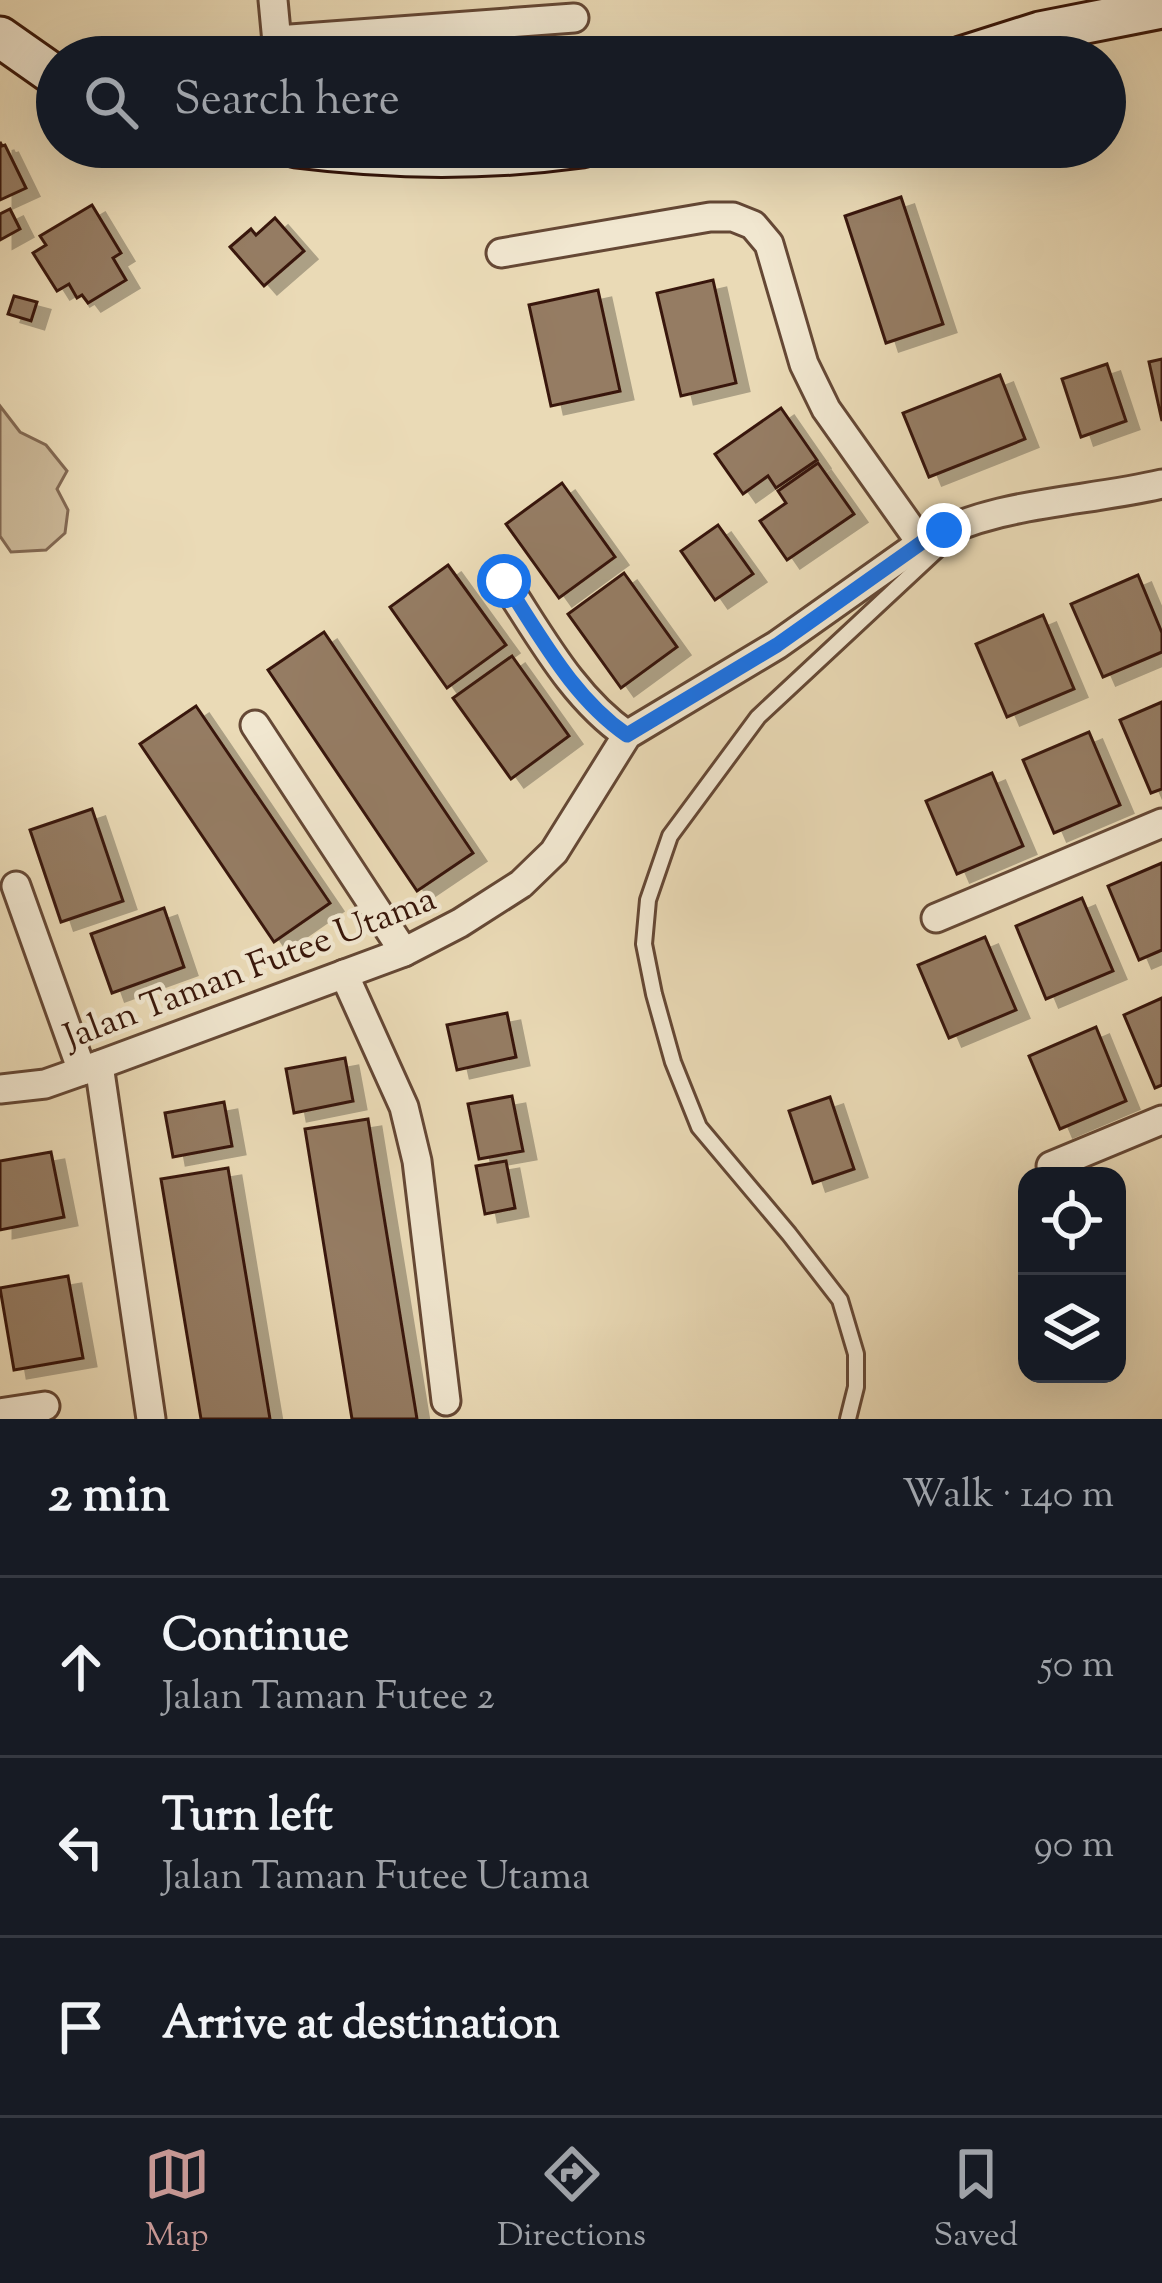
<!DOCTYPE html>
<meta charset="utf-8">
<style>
:root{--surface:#171b24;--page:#20242c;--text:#f1f3f6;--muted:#9ea1a6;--line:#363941;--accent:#c59692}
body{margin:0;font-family:"Sorts Mill Goudy",serif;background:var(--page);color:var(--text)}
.controls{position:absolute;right:36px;bottom:36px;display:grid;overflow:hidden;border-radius:24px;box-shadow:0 12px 48px #0002}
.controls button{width:108px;height:108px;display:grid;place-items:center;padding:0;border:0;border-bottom:3px solid var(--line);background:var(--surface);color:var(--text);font:60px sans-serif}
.stop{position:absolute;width:36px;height:36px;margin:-27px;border:9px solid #1a73e8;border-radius:50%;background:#fff}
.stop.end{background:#1a73e8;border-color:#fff;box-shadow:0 3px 12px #0008}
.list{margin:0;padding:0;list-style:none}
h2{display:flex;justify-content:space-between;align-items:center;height:156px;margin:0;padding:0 48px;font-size:51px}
h2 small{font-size:39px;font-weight:400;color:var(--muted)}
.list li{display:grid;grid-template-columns:78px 1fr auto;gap:36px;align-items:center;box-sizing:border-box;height:180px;padding:0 48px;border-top:3px solid var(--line)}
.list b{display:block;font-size:45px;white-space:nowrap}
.list p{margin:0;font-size:39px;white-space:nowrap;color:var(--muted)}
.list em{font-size:39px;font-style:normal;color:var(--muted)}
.icon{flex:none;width:66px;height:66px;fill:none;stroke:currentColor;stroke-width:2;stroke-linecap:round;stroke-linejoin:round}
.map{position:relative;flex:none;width:1162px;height:1419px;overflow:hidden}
.search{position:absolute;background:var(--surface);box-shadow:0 12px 48px #0002;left:36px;right:36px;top:36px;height:132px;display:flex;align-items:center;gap:30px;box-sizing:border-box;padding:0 42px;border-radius:66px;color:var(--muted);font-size:45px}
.sheet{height:696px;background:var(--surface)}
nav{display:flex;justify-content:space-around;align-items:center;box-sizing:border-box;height:168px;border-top:3px solid var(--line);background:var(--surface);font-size:33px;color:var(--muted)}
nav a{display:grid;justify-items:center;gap:6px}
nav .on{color:var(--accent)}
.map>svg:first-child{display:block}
.green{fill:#ccb999;stroke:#826852;stroke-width:3}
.building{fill:#957c63;stroke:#39170a;stroke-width:3;filter:url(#shadow)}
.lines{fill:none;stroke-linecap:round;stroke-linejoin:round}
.lane-casing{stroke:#654835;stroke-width:20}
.street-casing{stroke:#654835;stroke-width:33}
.secondary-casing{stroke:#39170a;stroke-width:45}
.lane{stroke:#f1e7d0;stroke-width:14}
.street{stroke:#f1e7d0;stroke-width:27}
.secondary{stroke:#f1e7d0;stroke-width:39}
.route{stroke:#1a73e8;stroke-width:15}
.labels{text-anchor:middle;stroke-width:9;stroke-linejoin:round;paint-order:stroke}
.street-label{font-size:36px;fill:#39170a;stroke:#f1e7d0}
</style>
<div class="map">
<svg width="1162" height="1419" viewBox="0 0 1162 1419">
<defs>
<filter id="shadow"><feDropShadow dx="13" dy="8" stdDeviation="0" flood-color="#0004"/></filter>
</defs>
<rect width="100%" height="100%" fill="#eadab6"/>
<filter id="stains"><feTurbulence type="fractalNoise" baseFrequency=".00167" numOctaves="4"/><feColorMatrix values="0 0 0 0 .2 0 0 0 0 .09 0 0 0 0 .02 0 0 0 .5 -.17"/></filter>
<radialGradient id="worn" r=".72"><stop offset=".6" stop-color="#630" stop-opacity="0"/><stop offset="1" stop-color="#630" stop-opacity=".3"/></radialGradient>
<path class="green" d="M0,406L20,432L46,445L67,471L57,489L68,510L65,533L46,550L11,552L0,536Z"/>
<g class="building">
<path d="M0,142L2,146L5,145L26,188L0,200Z"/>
<path d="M901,197L943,324L886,343L845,216Z"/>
<path d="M92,205L121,253L113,258L126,280L88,303L82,295L77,298L69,284L57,291L33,253L46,245L40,236Z"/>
<path d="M10,209L20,229L0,240V214Z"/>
<path d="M275,218L304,251L264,286L230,247L251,229L256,235Z"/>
<path d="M713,280L736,383L681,396L657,293Z"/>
<path d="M598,290L620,391L551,406L529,305Z"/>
<path d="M14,296L37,302L31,321L8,314Z"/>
<path d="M1162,359V421L1149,362Z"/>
<path d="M1107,364L1126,421L1081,437L1062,379Z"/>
<path d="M1000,375L1025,439L929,477L903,413Z"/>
<path d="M781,408L817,460L776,488L768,476L743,494L715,454Z"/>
<path d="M818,463L854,514L787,560L760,521L786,503L778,491Z"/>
<path d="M562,483L615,557L559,598L506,524Z"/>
<path d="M718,525L753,574L715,600L681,551Z"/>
<path d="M448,565L506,645L447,688L390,607Z"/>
<path d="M624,573L677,647L621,688L568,614Z"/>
<path d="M1138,575L1162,633V652L1103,677L1071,604Z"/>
<path d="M1043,615L1074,689L1007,717L976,644Z"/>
<path d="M324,632L473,853L417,891L268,670Z"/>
<path d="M512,656L569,736L511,779L453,698Z"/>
<path d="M1162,702V789L1151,793L1120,720Z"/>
<path d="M196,706L330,903L274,942L140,744Z"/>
<path d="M1089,732L1120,805L1054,833L1023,760Z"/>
<path d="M992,773L1023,846L957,874L926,801Z"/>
<path d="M92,809L123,901L61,922L30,830Z"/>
<path d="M1162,863V950L1139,960L1108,886Z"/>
<path d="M1082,898L1113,971L1046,999L1016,926Z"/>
<path d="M164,908L184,967L112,993L91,934Z"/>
<path d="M985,937L1016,1010L949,1038L918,965Z"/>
<path d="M1162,998V1085L1155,1088L1124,1015Z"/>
<path d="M507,1013L516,1057L457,1070L447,1025Z"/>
<path d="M1096,1027L1126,1101L1060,1129L1029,1056Z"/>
<path d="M345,1058L353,1101L294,1113L286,1069Z"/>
<path d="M512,1096L523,1151L479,1159L468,1104Z"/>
<path d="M830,1097L854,1169L813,1183L789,1111Z"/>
<path d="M224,1102L232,1146L173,1157L165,1113Z"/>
<path d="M368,1119L417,1419H352L305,1129Z"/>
<path d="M51,1152L64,1217L0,1230V1161Z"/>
<path d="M506,1161L515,1208L485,1214L476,1166Z"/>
<path d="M228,1168L270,1419H201L161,1179Z"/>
<path d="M68,1276L83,1358L14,1370L0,1288Z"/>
</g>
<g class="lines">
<g class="lane-casing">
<path id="lane" d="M848,1419L856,1387V1354L840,1300L789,1234L699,1127L673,1062L654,994L644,944L648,900L670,836L758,717L948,540"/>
</g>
<g class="street-casing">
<g id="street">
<path d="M273,0L278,53"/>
<path d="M277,40L574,18"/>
<path d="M501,253L710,217H733L753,225L769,244L804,364L826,409L921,543"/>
<path d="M504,581C540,635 572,697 627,735"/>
<path d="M255,725L404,952"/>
<path d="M16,886L82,1071"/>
<path d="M936,918L1162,823"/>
<path d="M344,974L404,1107L417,1161L446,1401"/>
<path d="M99,1065L151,1419"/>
<path d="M0,1089L45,1084L99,1065L404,952L460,923L521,884L554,852L627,735L777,645L921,543C995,501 1081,503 1162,484"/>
<path d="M1051,1166L1162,1120"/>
<path d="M0,1413L45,1406"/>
</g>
</g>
<g class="secondary-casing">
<g id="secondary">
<path d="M0,37L57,77"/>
<path d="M961,57L1040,32L1162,8"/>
<path d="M296,147C391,159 487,160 582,147"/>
</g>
</g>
<use href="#lane" class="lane"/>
<use href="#street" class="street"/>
<use href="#secondary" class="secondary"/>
</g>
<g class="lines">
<path class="route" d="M504,581C540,635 572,697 627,735L777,645L921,543L944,530"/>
</g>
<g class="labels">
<g class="street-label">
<text transform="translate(249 966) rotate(-21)" y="13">Jalan Taman Futee Utama</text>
</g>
</g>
<rect width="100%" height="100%" filter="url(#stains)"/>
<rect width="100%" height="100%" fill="url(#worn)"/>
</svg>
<div class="controls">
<button><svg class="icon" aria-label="locate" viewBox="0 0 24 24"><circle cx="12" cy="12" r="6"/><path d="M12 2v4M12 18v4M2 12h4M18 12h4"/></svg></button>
<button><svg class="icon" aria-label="layers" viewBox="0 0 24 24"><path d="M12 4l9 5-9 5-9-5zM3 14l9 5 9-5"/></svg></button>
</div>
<div class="stop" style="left:504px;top:581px"></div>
<div class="stop end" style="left:944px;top:530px"></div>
<div class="search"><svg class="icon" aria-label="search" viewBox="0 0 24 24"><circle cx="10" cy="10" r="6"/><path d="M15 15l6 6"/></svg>Search here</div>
</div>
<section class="sheet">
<h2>2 min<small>Walk · 140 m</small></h2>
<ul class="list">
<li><svg class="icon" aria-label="ahead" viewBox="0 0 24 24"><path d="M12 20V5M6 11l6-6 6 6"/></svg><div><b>Continue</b><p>Jalan Taman Futee 2</p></div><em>50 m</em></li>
<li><svg class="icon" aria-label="left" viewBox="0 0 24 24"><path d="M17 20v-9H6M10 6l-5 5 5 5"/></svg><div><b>Turn left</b><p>Jalan Taman Futee Utama</p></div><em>90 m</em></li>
<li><svg class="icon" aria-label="arrive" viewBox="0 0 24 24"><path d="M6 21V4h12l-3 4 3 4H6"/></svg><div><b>Arrive at destination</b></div></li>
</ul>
</section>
<nav>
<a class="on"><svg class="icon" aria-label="map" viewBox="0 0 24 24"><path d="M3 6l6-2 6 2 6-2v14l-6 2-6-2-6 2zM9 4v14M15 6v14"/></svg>Map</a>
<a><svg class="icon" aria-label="directions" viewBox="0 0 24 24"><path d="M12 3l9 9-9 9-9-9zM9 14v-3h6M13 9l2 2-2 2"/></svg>Directions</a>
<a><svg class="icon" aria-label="saved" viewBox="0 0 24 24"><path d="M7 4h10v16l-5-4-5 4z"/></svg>Saved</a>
</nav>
